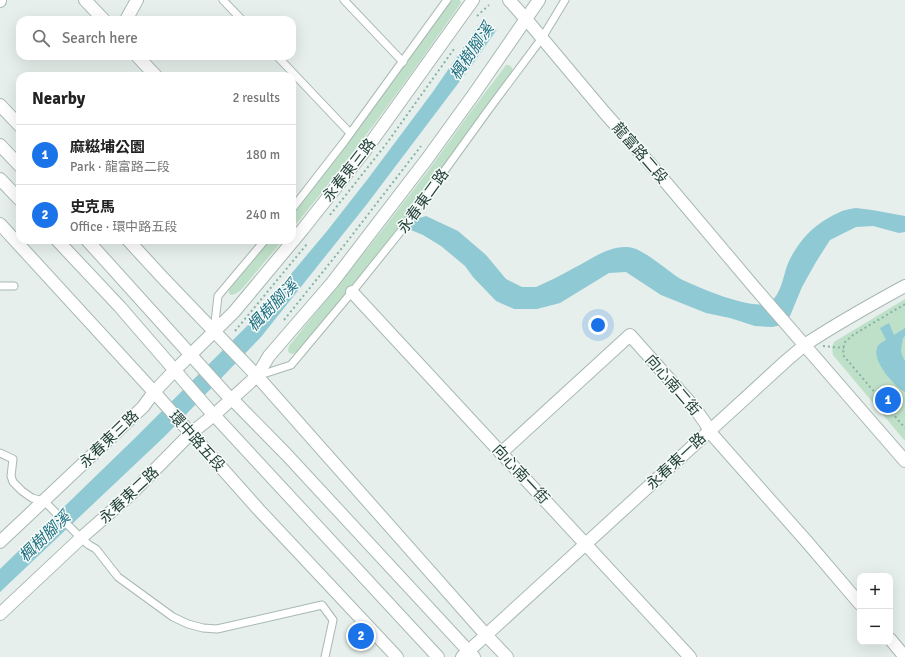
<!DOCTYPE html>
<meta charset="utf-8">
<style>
:root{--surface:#fff;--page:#f2f2f2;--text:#222;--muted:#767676;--line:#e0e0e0;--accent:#1a73e8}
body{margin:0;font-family:Signika,"Noto Sans TC",sans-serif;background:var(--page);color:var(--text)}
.controls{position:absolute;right:12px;bottom:12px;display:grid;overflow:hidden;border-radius:8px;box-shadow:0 4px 16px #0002}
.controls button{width:36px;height:36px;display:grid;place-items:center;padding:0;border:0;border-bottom:1px solid var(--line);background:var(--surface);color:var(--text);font:20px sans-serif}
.you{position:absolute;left:598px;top:325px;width:14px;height:14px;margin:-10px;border:3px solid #fff;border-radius:50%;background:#1a73e8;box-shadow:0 0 0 6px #1a73e833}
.badge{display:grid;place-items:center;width:26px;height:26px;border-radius:50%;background:var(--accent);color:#fff;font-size:13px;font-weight:700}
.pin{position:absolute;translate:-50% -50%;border:2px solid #fff;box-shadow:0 1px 4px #0006}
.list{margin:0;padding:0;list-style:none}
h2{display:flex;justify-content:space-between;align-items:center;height:52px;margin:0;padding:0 16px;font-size:17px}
h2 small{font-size:13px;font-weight:400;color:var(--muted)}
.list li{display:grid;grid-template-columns:26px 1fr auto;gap:12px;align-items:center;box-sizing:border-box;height:60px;padding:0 16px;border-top:1px solid var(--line)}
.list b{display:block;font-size:15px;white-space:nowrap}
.list p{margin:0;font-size:13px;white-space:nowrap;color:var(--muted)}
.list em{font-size:13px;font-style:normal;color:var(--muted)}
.icon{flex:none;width:22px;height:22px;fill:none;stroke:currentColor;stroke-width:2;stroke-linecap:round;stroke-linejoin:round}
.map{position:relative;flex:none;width:905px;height:657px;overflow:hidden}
.search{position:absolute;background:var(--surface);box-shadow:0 4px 16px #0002;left:16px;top:16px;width:280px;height:44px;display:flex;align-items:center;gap:10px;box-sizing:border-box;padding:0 14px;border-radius:12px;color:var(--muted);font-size:15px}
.panel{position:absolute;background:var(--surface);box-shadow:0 4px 16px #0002;left:16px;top:72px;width:280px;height:172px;border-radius:12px}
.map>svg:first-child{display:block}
.green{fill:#bfe0c8}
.water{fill:#8ec9d4}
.pier{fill:#e6efeb}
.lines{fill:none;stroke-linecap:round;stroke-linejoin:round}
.service-casing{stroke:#a8b8b2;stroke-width:9}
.minor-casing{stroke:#a8b8b2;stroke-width:14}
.tertiary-casing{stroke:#a8b8b2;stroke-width:14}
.secondary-casing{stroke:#a4bbb3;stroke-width:14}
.path{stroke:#86b3a5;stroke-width:2;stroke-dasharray:2 3;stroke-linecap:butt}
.service{stroke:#fff;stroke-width:7}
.minor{stroke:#fff;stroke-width:12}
.tertiary{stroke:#fff;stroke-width:12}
.secondary{stroke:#fff;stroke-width:12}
.labels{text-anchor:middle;stroke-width:3;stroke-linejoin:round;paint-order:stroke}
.street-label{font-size:15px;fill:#24423a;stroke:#f7fbf9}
.water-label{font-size:16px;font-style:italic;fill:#1c6f80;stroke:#f7fbf9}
</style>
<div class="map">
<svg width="905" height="657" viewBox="0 0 905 657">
<rect width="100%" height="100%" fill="#e6efeb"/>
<g class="green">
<path d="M451,0H460L461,3C407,80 352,157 292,229V213L331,164L357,129Z"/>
<path d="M506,65H509C513,68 513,70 512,75L411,213L345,295L298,351L293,354L289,353L288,350L289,346L376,238L428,171L472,110Z"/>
<path d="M270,240H283L241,290L235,294L231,295L229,293V290L231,285Z"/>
<path d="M905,299V441L833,355L832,347L834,342Z"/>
</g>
<g class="water">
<path d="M496,0L500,25L472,65L367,204L261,337L164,437L0,592V569L135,438L250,323L327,231L367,180L432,93Z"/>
<path d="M856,208L872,210L905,216V232L899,233L873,226L856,227L830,240L816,262L802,287L790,316L781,325L772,327L755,326L730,318L706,313L661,295L626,272L609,273L560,303L537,309H514L496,301L473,277L465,266L441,246L423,235L411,230L410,221L426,216L458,231L486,255L506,279L522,287H536C549,281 562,275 574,268C590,260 608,246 627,247C642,247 666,270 679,278C696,287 747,308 765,304C782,300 783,273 789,261C792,255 796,248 800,243C809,230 824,219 838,213C843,210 850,209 856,208Z"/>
<path d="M889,323L894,335L905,328V336L903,338L901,350L902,355L905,361V392C894,386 872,361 877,348C878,344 883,342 886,340L880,328Z"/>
</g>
<path class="pier" d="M493,0H519L498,31L481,17Z"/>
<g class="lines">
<g class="service-casing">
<g id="service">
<path d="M223,0L242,20"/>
<path d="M344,0L403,62"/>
<path d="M277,56L350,133"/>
<path d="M292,209L344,142L447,0"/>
<path d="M0,286H14"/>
<path d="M214,331L218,296L265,240"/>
<path d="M257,376L291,365L352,292L401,231L489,109L542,38L565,0"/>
<path d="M0,453L13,459L11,476L13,482L22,491L32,498L44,501L81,538L89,545L96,549L118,577L173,617L188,624L203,628L217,629L322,605L333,620L325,657"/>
</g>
</g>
<g class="minor-casing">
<g id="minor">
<path d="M85,0L104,20"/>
<path d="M126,20L137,0"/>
<path d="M137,56L156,76"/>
<path d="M352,292L690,657"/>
<path d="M501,453L630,335L694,407L706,424L709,431L808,543L860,604"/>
<path d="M0,542L143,407L154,392L175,370L234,312L303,229L367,148L473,0"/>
<path d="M0,614L81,538L129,496L190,434L214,415L257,376L269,356L332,283L427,159L474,94L539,0"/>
<path d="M890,639L905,657"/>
<path d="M462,657L787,360C793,355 800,349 806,344C838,323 872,304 905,286"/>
</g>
</g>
<g class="tertiary-casing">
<g id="tertiary">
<path d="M509,0L526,19L604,112L652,166L755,288L905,461"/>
<path d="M0,105L20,126"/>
<path d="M0,145L20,166"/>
<path d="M0,179L20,200"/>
<path d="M0,224L154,392L259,510L397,657"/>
<path d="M57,240L120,307L210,411L214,415L438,657"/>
<path d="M87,240L226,394L232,399L286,454L474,657"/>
<path d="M128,240L163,278L257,376L486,635L507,657"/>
</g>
</g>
<g class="secondary-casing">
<path id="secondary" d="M0,1V0"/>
</g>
<g class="path">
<path d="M477,16L489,5"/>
<path d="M330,215L387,143L454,49"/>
<path d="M905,304L853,335L844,343L843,355L905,428"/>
<path d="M284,320L346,243L421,146"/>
<path d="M235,331L307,244"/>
<path d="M823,346L844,348"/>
</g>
<use href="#service" class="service"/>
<use href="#minor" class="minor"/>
<use href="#tertiary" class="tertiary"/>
<use href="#secondary" class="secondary"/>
</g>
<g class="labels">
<g class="street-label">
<text transform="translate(640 153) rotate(49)" y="5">龍富路二段</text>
<text transform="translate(349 170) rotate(-52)" y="5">永春東三路</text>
<text transform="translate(423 201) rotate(-54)" y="5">永春東二路</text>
<text transform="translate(673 385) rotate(49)" y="5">向心南二街</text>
<text transform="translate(109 439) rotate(-44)" y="5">永春東三路</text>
<text transform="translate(197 441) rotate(48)" y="5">環中路五段</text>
<text transform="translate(676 461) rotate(-43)" y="5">永春東一路</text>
<text transform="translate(521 474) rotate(47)" y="5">向心南一街</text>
<text transform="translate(129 495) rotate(-43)" y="5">永春東二路</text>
</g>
<g class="water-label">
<text transform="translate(471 51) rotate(-56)" y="6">楓樹腳溪</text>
<text transform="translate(272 305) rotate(-46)" y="6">楓樹腳溪</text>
<text transform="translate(44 536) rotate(-44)" y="6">楓樹腳溪</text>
</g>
</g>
</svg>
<div class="controls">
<button>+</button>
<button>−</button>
</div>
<div class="you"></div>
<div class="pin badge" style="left:888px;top:400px">1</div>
<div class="pin badge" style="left:361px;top:636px">2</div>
<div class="search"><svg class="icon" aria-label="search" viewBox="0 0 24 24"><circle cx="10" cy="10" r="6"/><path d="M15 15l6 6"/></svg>Search here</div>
<section class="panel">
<h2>Nearby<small>2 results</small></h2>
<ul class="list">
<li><span class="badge">1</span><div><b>麻糍埔公園</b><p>Park · 龍富路二段</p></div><em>180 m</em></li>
<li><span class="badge">2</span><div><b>史克馬</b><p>Office · 環中路五段</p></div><em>240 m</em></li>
</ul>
</section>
</div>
